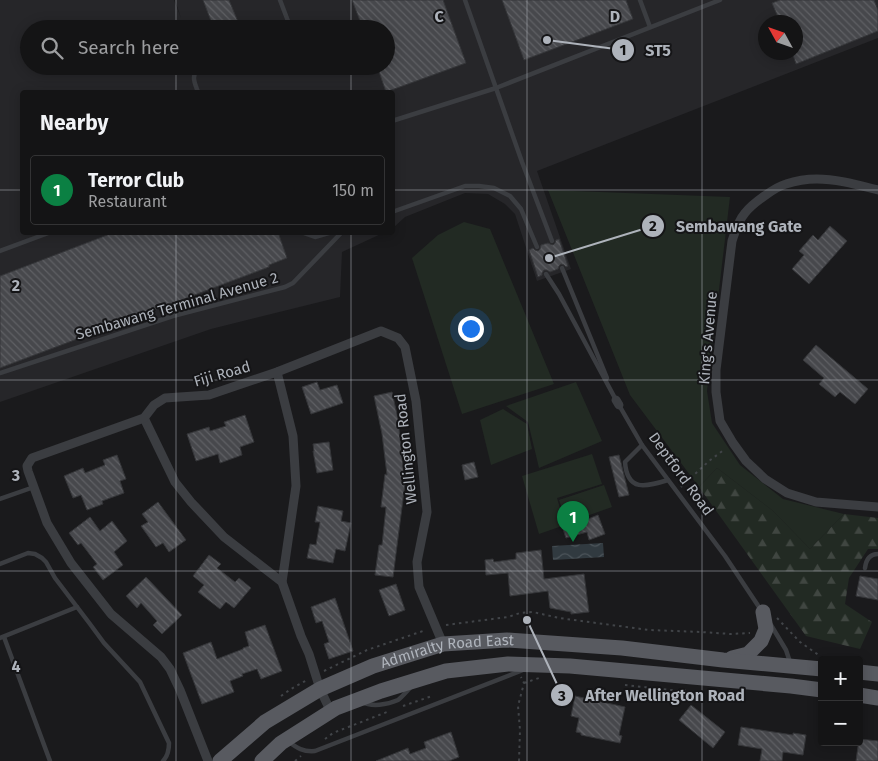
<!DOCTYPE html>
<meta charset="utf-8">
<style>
:root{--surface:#141415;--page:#1d1d1e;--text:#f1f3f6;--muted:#9d9ea0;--line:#333334;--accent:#0b8043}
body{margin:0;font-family:"Fira Sans",sans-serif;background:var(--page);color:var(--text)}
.controls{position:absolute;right:15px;bottom:15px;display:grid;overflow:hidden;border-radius:5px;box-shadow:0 2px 12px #0003}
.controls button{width:45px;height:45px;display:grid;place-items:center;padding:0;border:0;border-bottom:1px solid var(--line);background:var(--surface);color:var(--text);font:25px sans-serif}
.compass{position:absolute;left:758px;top:15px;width:45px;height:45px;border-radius:50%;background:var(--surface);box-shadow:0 2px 12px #0003;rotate:310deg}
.you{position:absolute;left:470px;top:328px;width:18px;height:18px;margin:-12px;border:4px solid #fff;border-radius:50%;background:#1a73e8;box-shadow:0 0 0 8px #1a73e833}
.badge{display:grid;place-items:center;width:32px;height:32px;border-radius:50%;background:var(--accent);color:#fff;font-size:16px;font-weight:700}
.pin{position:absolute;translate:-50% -41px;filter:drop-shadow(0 1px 2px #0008)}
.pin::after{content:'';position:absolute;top:26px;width:18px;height:15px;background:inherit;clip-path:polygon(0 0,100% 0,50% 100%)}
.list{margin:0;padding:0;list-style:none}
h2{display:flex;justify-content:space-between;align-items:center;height:65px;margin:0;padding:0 20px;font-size:21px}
h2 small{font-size:16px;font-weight:400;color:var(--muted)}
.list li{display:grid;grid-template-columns:32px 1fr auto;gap:15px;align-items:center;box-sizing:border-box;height:70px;margin:0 10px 10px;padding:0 10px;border:1px solid var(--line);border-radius:5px}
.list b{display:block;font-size:19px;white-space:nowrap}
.list p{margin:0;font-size:16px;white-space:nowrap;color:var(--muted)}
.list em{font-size:16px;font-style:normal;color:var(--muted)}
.icon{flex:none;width:28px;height:28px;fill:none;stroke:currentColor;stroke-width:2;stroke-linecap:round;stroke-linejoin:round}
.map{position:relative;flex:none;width:878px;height:761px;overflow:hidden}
.search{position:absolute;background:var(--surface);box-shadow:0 2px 12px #0003;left:20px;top:20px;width:375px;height:55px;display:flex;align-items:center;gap:12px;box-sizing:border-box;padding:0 18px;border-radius:28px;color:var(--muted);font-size:19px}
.panel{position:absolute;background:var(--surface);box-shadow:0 2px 12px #0003;left:20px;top:90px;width:375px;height:145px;border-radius:5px}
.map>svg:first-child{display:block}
.built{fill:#262629;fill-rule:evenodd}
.green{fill:#222a23}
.forest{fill:url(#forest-firs)}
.water{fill:url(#water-waves)}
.building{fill:url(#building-back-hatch);stroke:#343538}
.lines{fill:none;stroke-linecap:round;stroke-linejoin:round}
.path{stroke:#414448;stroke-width:2;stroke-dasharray:2.5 4;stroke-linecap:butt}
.lane{stroke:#3b3d41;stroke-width:4.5}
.street{stroke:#3b3d41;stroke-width:9}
.primary{stroke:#585a60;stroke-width:15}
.grid{fill:none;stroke:#aeb3bb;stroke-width:1;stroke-opacity:0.55}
.labels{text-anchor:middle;stroke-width:4;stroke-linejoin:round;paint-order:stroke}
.street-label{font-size:15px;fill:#aeb3bb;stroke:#151517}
.grid-label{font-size:16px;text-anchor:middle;font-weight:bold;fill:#aeb3bb;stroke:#151517;stroke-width:4;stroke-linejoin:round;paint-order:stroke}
.leader{fill:none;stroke:#aeb3bb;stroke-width:2}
.callout-dot{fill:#aeb3bb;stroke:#151517;stroke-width:2}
.mark-label{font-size:15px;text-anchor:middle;font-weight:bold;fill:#111}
.callout-label{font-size:16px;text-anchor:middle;font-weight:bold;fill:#aeb3bb;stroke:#151517;stroke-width:4;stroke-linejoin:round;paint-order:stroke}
</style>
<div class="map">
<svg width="878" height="761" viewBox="0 0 878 761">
<defs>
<pattern id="forest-firs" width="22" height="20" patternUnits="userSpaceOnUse" patternTransform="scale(1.25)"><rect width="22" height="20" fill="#222a23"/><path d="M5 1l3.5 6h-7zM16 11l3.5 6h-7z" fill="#404641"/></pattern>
<pattern id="water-waves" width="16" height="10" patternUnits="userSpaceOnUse" patternTransform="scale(1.25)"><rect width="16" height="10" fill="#313a40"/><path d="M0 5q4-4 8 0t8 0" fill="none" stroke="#4c545a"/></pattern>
<pattern id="building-back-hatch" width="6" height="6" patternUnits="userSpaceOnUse" patternTransform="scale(1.25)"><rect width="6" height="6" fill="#47484c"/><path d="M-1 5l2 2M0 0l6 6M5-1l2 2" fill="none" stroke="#5f6064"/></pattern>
</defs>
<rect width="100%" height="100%" fill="#1a1a1c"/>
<path class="built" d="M0,0H174L181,18L175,0H502L524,60L633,19L626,0H878V38L537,171L571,269L537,281L515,214L505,204L488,194L465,193L405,217L393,228L392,92H22V232L383,233L342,252L340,297L211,329L0,402ZM766,22H796V52H766ZM29,29H386V66H29Z"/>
<g class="green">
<path d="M548,190L730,197L707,391L712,423L740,465L783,499L844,514L810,549L773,511L717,468L699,487L630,395Z"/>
<path d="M464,222L490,229L554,384L462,414L412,258L438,235Z"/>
<path d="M576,382L602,441L539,468L528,422L506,406Z"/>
<path d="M503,409L527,424L532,449L491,465L480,420Z"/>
<path d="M592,454L602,484L557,498L565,525L539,534L522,476Z"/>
<path d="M604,485L612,507L567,523L559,500Z"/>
</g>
<path class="forest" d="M717,468L773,511L810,549L844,514L878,518V549H868L849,578L845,604L872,622L860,649L806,636L699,487Z"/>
<path class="water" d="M603,543L604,557L553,560L552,546Z"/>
<g class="building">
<path d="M203,0H229L241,29H214Z"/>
<path d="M352,0H443L466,63L386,92L377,66H386V29H363Z"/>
<path d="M502,0H626L633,19L524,60Z"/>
<path d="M780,0H874L878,10V31L796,64L792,52H796V22H780L772,3Z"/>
<path d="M830,226L847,241L809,284L792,269L804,255L799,251L813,235L818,240Z"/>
<path d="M115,232H278L287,258L269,265V267L0,368V276Z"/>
<path d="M559,239L568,266L566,267L564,265L561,264L559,266L558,269L550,272L547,270H544L542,273V275L538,277L529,250L533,248L535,250L538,251L540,249L541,245L548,243L550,244L553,245L555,243L556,240Z"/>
<path d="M816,345L868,389L855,404L840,392L835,397L819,384L824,378L803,360Z"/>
<path d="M317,382L320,390L337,385L343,403L311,414L302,387Z"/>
<path d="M392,392L400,428L399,429L404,476H406L393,577L375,575L379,545H382L386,507H381L385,474L387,475L382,434L374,396Z"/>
<path d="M245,415L254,442L240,447L242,455L220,463L218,454L196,461L187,434L209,427L210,431L226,426L224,422Z"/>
<path d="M329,442L333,470L317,473L313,451H314L313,444Z"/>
<path d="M117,455L126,479L120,481L124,493L102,501L103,504L87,510L81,495L73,498L64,476L83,468L85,473L105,465L103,460Z"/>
<path d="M619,455L629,495L619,497L609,457Z"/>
<path d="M474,462L478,477L465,480L462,465Z"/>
<path d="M158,502L186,540L169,552L163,543L156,547L141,526L148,522L142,514Z"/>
<path d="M318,506L343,511L341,521L351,523L345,551L336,549L333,563L307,558L310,544L316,545L320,522H315Z"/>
<path d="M598,515L605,534L589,540L587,532L566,538L563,529L583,523V521Z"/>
<path d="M90,517L100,531L112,521L127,541L114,552L123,565L103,580L93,567L97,564L81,543L78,545L69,533Z"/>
<path d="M541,550L544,579L584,574L589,612L571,614V612L550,608L548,591L510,596L508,573L486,575L485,560L493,559L494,562L516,559V553Z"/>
<path d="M209,555L221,564L217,568L235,582L239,578L251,588L234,608L226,602L220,609L198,592L204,585L193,576Z"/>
<path d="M860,576L878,579V600L856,596Z"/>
<path d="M146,577L182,615L162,634L153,625L157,621L141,603L137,608L126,596Z"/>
<path d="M396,584L405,610L389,616L379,590Z"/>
<path d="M335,598L353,651L329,659L324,644L329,642L322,621L316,623L311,607Z"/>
<path d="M265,625L282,671L261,679L257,669L242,674L243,676L230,681L234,692L202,704L183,653L211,642L217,659L243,649V648L249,646L245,632Z"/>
<path d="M575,696L625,707L619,735L622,736L620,743L581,735V733L576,732L579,718L571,716Z"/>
<path d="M691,705L725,732L713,748L679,720Z"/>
<path d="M741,727L793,735V733L806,735L803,755L783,752L782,761H760L762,749L738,745Z"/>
<path d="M451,732L459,757L449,761H376L408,748L410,754L426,748L424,742Z"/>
<path d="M859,739L878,741V761H856Z"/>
</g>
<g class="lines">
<g class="path">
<path d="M681,487L709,461L725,449"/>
<path d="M777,618L800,642L820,656"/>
<path d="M446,625L508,617L520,613L533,612L559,618L649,630L701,632L731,634L750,633"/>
<path d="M324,671L367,650L426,630"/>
<path d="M524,683L539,678"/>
<path d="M625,685L680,691L688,690"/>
<path d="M281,696L291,689L307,680"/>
<path d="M403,706L432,696"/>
<path d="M325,739L333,733L387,712"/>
<path d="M295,761L301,756"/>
<path d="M519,761L520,730L518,706L524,683L521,677"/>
</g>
<g class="lane">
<path d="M280,0L291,29"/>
<path d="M465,0L522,162L552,241"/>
<path d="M640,0L650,27"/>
<path d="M280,29L290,24"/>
<path d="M306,66L308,70"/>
<path d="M198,92C194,81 191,77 199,66"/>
<path d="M392,121L496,88L720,0"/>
<path d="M392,212L465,186H479L494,188L510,196L521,209L537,247"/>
<path d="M301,232L315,237L332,232"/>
<path d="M0,251L51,232"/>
<path d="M562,268L607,378"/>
<path d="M546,274L559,294L616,400"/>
<path d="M0,373L173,316L285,287L293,283L342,232"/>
<path d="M619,405L642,445L725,556L761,610"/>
<path d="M642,445L625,462C627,492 646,487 668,480"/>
<path d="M0,499L34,487"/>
<path d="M0,564L28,553L35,554L42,558L46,562L55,578L90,624L104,643L140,682L169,743C169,750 168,756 163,761"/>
<path d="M865,568C866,560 869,554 878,554"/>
<path d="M771,625L786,650L790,662"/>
<path d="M4,637L50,761"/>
<path d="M0,638L77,607"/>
<path d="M361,702C372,707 387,705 398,700C402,697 406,692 410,688"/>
<path d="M289,742C297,748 303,752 315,751L523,670"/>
</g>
<g class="street">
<path d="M878,190C858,185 837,179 817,179C807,179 795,181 786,184C775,187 752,204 745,213C738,221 735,232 732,241L716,370V392L720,421L733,443L746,461L765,479L787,493L816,502L878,507"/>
<path d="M277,372L293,436L296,486L282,582"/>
<path d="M616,400L619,405"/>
<path d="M144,418L175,482L191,502L224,537L282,582L301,636L309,654L320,689L331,712"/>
<path d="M208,761L180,690L170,669L161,657L111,614L71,563L47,523L28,471L27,466L32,458L144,418L154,405L165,398L209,395L277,372L381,331L398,338L405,347L416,401L427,512L417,562L419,587L443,644"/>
</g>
<g class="primary">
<path d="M732,658L748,654L761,641L766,629L763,612"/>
<path d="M859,672L878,674"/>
<path d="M859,695L878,698"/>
<path id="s1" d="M220,761L265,722L320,689L373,666L443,644L507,640L622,648L723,660L822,669"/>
<path d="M262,761L281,743L336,708L381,691L446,671L508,664L570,666L791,686L822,690"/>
</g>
</g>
<path class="grid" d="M176,0V29M351,0V29M527,0V761M702,0V761M176,66V92M351,66V92M0,190H22M392,190H878M176,232V761M351,232V761M0,380H878M0,571H878"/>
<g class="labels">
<g class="street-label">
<text transform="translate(177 306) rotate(-16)" y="5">Sembawang Terminal Avenue 2</text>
<text transform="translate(708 338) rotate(-85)" y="5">King's Avenue</text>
<text transform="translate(222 374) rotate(-16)" y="5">Fiji Road</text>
<text transform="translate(406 449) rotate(-96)" y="5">Wellington Road</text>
<text transform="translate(681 474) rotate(54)" y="5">Deptford Road</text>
<text dy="5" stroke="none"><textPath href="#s1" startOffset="258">Admiralty Road East</textPath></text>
</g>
</g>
<g class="grid-label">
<text x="439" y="22">C</text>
<text x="615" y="22">D</text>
<text x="16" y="291">2</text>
<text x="16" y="481">3</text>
<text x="16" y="672">4</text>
</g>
<path class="leader" d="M547 40L623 50M549 258L653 226M527 620L562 695"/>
<g class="callout-dot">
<circle cx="547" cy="40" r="5"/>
<circle cx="549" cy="258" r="5"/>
<circle cx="527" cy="620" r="5"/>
<circle cx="623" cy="50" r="12"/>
<circle cx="653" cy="226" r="12"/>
<circle cx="562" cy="695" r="12"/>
</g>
<g class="mark-label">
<text x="623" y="55">1</text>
<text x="653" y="231">2</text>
<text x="562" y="701">3</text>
</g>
<g class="callout-label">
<text x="658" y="56">ST5</text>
<text x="739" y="232">Sembawang Gate</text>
<text x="665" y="701">After Wellington Road</text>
</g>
</svg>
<div class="controls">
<button>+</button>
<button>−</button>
</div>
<svg class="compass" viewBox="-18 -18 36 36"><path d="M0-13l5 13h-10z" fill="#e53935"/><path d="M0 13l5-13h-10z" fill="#9d9ea0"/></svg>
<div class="you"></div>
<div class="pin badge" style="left:573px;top:542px">1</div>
<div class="search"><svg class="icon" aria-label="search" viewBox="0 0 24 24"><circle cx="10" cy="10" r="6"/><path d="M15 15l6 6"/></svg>Search here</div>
<section class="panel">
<h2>Nearby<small></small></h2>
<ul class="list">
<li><span class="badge">1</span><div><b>Terror Club</b><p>Restaurant</p></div><em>150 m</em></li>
</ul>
</section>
</div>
